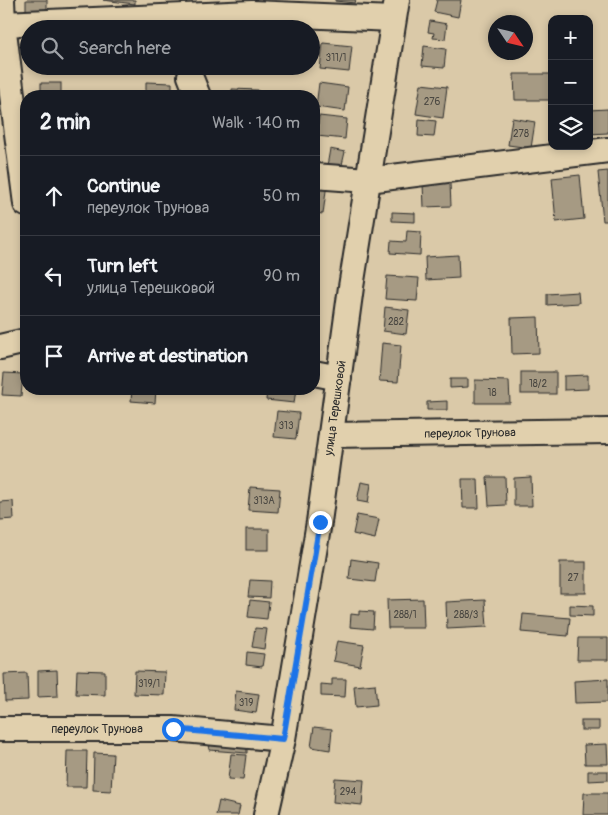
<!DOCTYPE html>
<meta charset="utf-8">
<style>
:root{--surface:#171b24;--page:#20242c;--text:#f1f3f6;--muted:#9ea1a6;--line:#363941}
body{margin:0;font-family:Pangolin,sans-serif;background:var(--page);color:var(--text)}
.controls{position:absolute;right:15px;top:15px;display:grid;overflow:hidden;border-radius:10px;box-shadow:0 2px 8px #0003}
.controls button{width:45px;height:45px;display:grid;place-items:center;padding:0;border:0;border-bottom:1px solid var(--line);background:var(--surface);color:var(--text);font:25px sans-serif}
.compass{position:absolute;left:488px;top:15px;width:45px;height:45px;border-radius:50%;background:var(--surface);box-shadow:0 2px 8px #0003;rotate:125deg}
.stop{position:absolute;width:15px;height:15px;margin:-11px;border:4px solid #1a73e8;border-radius:50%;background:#fff}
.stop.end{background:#1a73e8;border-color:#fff;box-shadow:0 1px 5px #0008}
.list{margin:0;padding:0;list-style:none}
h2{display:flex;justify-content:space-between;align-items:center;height:65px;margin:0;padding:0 20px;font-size:21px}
h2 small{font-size:16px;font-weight:400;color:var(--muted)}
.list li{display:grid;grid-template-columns:32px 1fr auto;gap:15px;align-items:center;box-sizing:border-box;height:80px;padding:0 20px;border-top:1px solid var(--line)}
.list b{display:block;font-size:19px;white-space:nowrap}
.list p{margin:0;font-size:16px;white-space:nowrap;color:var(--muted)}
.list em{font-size:16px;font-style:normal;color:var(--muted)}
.icon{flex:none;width:28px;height:28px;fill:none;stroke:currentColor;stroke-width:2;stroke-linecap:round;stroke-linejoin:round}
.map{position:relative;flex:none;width:608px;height:815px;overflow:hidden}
.search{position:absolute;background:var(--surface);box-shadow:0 2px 8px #0003;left:20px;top:20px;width:300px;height:55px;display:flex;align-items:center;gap:12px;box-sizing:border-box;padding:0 18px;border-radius:28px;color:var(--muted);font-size:19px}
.panel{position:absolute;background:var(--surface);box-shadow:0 2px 8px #0003;left:20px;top:90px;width:300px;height:305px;border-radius:20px}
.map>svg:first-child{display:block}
.building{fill:#a69a83;stroke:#2b2b2b}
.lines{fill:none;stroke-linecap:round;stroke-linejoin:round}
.minor-casing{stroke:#2b2b2b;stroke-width:28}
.minor{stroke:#e1d0ad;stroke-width:24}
.route{stroke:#1a73e8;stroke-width:6}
.labels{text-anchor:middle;stroke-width:4;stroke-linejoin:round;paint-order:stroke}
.number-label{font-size:10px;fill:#4a4741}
.street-label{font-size:12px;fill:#2b2b2b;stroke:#e1d0ad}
</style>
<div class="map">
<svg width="608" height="815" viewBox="0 0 608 815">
<rect width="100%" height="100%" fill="#dac9a8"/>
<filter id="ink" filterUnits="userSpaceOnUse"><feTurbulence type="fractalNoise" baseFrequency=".02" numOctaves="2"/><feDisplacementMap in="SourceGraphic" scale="10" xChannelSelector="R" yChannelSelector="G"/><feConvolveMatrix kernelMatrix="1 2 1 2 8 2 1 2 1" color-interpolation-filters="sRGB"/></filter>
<g filter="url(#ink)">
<g class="building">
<rect x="26" y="0" width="21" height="11"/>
<path d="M103,0H135V4Z"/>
<path d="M335,0H356L355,3L335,1Z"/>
<path d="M437,0H461L458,17L434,12Z"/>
<path d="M430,21L447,24L445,39L433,38L434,33L428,32Z"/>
<path d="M323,43L352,46L349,72L320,69Z"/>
<path d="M424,46L446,49L444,68L422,66Z"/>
<rect x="35" y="66" width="26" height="4"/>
<path d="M514,74H551V100H515Z"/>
<path d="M146,82L172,83V96H146Z"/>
<rect x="41" y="83" width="20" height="13"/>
<path d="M319,83L348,87L345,111L316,107Z"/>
<path d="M421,84L447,87L443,118L416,114Z"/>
<path d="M232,89L258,90V96H232Z"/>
<path d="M608,109V133L589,134V110Z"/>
<path d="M319,116L347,119L345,139L317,136Z"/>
<path d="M512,118L535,122L531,148L508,145Z"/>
<path d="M419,119L436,121L434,137L418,136Z"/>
<path d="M330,149L345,152L341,169L327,166Z"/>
<path d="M608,171V221H603L598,172Z"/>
<path d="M580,175L584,219L556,222L552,178Z"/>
<path d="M314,181L327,183L323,214L314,213Z"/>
<path d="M450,183L451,206L424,207L423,184Z"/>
<path d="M392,212L415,213V222L392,221Z"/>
<path d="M407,231L421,232L420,255L390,253L391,241L406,242Z"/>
<path d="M458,255L459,278L426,280L425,257Z"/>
<path d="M387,276L419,278L417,301L385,299Z"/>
<path d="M578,292L579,303L547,305V294Z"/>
<path d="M385,307L409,310L406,334L383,331Z"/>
<path d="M538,317L539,353L512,354L511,318Z"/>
<path d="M382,343L401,345L398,382L379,381Z"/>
<rect x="521" y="372" width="35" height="22"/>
<path d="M4,373L23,374L21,396L2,395Z"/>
<path d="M588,375V389L564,390V376Z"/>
<path d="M450,379H468V387L450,388Z"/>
<path d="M475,380L509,381L510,403H475Z"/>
<path d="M132,389H156L155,403L131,401Z"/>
<path d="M267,389H296L294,403L266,400Z"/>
<path d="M447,401V410H427V402Z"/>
<path d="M277,411L299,413L296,439L274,437Z"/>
<path d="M487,477H505L506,505L489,506Z"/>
<path d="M531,477L532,506H514V478Z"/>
<path d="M462,479H478L479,508H463Z"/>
<path d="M361,482L371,484L368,503L357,501Z"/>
<path d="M250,487L280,489L278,512L248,510Z"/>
<path d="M13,501L14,519L0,520V502Z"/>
<path d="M357,515L379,519L375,539L353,534Z"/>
<rect x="246" y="529" width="23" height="21"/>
<path d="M351,559L378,563L375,582L349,579Z"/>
<rect x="560" y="562" width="26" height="31"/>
<path d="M250,580L270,581L269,598L248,597Z"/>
<path d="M423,599L424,628H388L387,600Z"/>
<path d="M250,600L269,602L267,619L248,617Z"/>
<path d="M485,600L487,627L447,629L446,602Z"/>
<path d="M570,605L593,606V616L570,615Z"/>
<path d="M359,611L374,612L373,629L350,627L351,614L359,615Z"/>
<path d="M523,614L570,618L568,636L521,632Z"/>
<path d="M255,628L267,629L264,649L252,647Z"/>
<path d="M578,638H608V660H577Z"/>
<path d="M337,641L364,645L360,666L333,661Z"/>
<path d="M247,652L264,654L262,667L246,665Z"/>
<path d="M57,670L58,696L38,697V671Z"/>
<path d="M77,670L105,671V695L76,694Z"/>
<path d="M135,671L165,672L164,695L134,694Z"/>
<path d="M27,673L28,700L5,701L4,674Z"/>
<path d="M332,679H346L345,697L321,696V684L332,685Z"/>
<path d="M608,679V702L575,703L574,681Z"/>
<path d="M375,684L377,705L356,707L354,686Z"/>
<path d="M236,691L259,694L256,713L234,710Z"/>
<rect x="581" y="721" width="18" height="9"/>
<path d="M314,727L332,729L330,750L311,747Z"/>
<path d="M210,742L247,745V753L209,750Z"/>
<path d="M607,744L608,764H585L584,745Z"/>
<path d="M67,751H87L86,787H66Z"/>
<path d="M94,753L113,754L111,791L93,790Z"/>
<path d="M231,754L246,755L243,780L228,779Z"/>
<path d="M588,771H608V780L588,781Z"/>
<path d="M335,778L364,780L362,805L333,802Z"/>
<path d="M584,793H608V815H583Z"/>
<path d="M219,801L240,806L238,815H216Z"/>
</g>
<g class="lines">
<g class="minor-casing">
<g id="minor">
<path d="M2,0L3,24L26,204"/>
<path d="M3,24L252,13L393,19"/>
<path d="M190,76L198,96"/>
<path d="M314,176L368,180L608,150"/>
<path d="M0,347L26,341"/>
<path d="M314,373L339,378"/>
<path d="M331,435L608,431"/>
<path d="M0,729H173L283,739"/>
<path d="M266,815L283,739L319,522L351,287L397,0"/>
</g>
</g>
<use href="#minor" class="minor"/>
</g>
</g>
<g class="lines" filter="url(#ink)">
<path class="route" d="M173,729L283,739L320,522"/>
</g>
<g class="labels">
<g class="number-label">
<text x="336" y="61">311/1</text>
<text x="432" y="105">276</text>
<text x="521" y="137">278</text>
<text x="396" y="325">282</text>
<text x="538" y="387">18/2</text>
<text x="492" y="396">18</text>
<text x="286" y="429">313</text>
<text x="264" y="504">313А</text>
<text x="573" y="581">27</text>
<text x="405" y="618">288/1</text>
<text x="466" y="618">288/3</text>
<text x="149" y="687">319/1</text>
<text x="246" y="706">319</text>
<text x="348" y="795">294</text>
</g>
<g class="street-label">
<text transform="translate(335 408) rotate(-82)" y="4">улица Терешковой</text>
<text transform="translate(470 433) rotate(-1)" y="4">переулок Трунова</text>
<text x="97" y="733">переулок Трунова</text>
</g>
</g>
</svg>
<div class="controls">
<button>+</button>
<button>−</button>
<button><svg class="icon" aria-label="layers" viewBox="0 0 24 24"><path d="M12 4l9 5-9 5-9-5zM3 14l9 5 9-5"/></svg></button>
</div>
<svg class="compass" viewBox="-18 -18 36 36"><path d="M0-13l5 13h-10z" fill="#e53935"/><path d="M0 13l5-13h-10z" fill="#9ea1a6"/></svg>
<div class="stop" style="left:173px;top:729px"></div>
<div class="stop end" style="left:320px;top:522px"></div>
<div class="search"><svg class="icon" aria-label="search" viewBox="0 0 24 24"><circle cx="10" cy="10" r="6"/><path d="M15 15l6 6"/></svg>Search here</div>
<section class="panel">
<h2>2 min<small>Walk · 140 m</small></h2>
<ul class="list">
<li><svg class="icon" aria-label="ahead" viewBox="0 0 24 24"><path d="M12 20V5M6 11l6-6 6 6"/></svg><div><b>Continue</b><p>переулок Трунова</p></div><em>50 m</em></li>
<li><svg class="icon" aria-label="left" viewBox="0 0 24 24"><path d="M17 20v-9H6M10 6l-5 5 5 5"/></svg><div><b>Turn left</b><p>улица Терешковой</p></div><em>90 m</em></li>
<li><svg class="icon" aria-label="arrive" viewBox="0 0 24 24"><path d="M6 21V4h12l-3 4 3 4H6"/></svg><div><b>Arrive at destination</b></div></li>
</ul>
</section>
</div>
